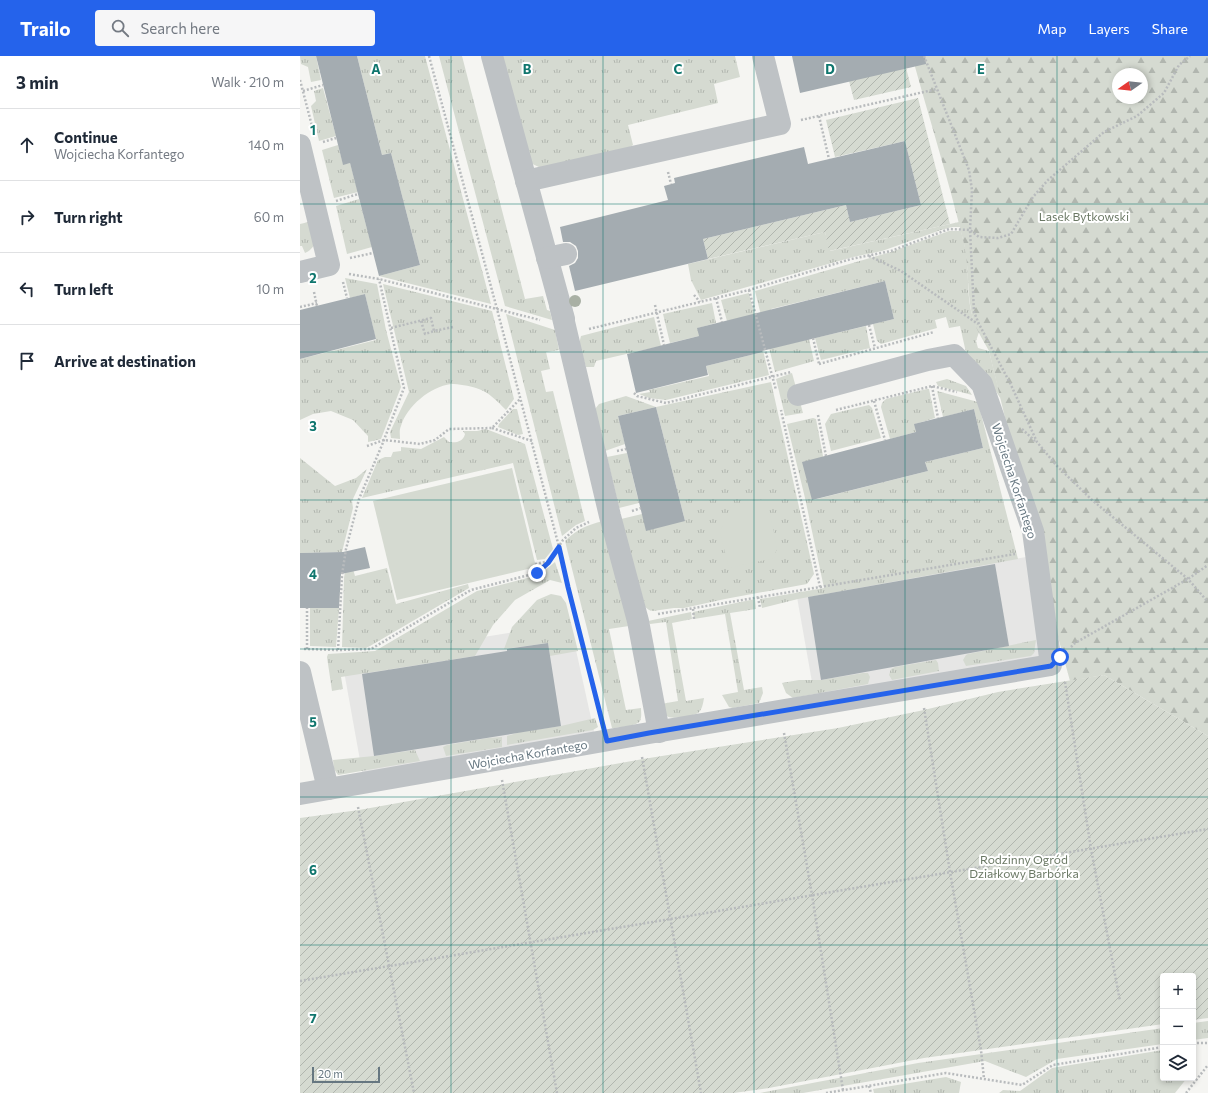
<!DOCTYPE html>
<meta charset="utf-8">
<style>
:root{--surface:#fff;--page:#f6f6f7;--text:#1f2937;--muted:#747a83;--line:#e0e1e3;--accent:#2563eb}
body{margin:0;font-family:Commissioner,sans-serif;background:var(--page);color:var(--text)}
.controls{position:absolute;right:12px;bottom:12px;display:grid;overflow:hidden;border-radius:4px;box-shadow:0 2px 6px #0003}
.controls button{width:36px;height:36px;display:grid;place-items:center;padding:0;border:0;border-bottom:1px solid var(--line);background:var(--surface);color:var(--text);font:20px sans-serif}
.compass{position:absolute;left:812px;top:12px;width:36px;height:36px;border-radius:50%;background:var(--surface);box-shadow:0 2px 6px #0003;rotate:256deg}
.scale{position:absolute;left:12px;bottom:10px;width:68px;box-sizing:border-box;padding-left:4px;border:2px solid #667781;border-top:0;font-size:11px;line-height:14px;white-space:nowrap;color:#667781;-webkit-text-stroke:3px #fff;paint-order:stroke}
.stop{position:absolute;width:12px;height:12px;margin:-9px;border:3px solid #2563eb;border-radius:50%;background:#fff}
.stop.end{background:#2563eb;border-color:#fff;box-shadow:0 1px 4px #0008}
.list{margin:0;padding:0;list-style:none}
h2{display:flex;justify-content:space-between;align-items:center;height:52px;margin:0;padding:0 16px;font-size:17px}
h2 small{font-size:13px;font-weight:400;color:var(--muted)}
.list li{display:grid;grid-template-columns:26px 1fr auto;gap:12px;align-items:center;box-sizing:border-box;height:72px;padding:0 16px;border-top:1px solid var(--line)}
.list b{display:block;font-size:15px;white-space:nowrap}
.list p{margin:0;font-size:13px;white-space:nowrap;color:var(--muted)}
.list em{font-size:13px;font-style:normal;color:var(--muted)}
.icon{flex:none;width:22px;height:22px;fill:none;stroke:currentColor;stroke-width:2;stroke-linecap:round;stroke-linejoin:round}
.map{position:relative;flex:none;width:908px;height:1037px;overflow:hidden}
header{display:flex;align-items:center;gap:24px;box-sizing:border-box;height:56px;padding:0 20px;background:var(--accent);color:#fff}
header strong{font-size:19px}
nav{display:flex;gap:22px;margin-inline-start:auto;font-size:14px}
.search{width:280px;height:36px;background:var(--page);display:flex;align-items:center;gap:10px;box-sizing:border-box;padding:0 14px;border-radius:4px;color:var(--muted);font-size:15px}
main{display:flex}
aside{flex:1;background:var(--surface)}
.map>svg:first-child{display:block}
.built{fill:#e6e6e5}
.grass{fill:url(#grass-tufts)}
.forest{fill:url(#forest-firs);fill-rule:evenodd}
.park{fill:#d5dad1}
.garden{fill:url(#garden-furrows)}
.building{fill:#a4acb1}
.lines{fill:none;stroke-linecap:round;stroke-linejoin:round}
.path{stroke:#b8bbbd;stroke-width:2.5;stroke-dasharray:2 2;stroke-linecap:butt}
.minor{stroke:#bec2c5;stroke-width:22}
.tree{fill:#a9b0a4}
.route{stroke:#2563eb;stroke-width:5}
.grid{fill:none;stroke:#0f766e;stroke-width:1;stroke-opacity:0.55}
.labels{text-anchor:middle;stroke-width:4;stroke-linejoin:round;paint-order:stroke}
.park-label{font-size:12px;fill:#6a7864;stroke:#fff}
.street-label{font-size:12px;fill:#667781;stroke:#fff}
.grid-label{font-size:13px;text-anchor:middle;font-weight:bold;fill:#0f766e;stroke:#fff;stroke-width:4;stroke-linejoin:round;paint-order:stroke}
</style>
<header>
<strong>Trailo</strong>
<div class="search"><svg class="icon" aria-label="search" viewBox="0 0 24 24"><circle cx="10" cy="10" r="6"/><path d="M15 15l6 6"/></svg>Search here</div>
<nav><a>Map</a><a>Layers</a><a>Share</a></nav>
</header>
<main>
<aside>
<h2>3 min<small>Walk · 210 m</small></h2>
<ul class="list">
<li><svg class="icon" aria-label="ahead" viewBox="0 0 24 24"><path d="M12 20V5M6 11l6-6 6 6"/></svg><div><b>Continue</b><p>Wojciecha Korfantego</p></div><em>140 m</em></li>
<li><svg class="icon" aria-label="right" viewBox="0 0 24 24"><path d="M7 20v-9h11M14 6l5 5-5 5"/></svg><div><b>Turn right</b></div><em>60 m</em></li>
<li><svg class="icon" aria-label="left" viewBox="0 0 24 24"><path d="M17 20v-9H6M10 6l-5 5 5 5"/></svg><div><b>Turn left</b></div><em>10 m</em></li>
<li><svg class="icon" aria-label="arrive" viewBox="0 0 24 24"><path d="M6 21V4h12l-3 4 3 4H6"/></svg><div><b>Arrive at destination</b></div></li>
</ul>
</aside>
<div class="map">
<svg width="908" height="1037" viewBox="0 0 908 1037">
<defs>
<pattern id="grass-tufts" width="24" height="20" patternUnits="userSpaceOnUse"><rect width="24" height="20" fill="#d5dad1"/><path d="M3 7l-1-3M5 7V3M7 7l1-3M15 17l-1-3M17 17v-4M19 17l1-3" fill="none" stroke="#b1b6af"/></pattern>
<pattern id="forest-firs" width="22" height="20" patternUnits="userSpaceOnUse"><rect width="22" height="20" fill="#d5dad1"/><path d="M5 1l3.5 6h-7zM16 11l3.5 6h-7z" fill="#b1b6af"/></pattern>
<pattern id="garden-furrows" width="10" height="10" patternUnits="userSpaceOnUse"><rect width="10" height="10" fill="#d5dad1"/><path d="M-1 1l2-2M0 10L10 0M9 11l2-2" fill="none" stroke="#b1b6af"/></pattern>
</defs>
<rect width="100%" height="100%" fill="#f5f5f2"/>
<g class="built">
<path d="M726,501L742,604L515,643L497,541Z"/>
<path d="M270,567L295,680L63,721L42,604Z"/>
</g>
<g class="grass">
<path d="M0,0H16L21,24L11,26L8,11L1,8Z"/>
<path d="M57,0H125L191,248L79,220L120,209L91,97L82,99Z"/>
<path d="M139,0H162L225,243L243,240L247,254L250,255L252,264L205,250Z"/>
<path d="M199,0H435L440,21L414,28L418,47L328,69L333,89L330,91L241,112L224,104Z"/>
<path d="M23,32L36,80L19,85L11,50L16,45L14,35Z"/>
<path d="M38,89L43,108L50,107L58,136L34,142L22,94Z"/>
<path d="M59,143L72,191L47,198L36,150Z"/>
<path d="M13,165C15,178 20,190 5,197L2,190H0V168Z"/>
<path d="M659,166L660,171H652L641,174L582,195L553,201L401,244L391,224L388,208L525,176L530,195Z"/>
<path d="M649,175H661C663,184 666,193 667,202C669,228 666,252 679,276L676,285L678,292L689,295L701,343L691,328L667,301L660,270L649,272L646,261L635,264L637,272L581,288L577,285L573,268L594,263L585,225L471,253L480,290L509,283L514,305L475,316L455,235L591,196Z"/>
<path d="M45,222L77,228L86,274L101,331L81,383L68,386V380L53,364L31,355L13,358L0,364V303L76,284L65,238L50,242Z"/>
<path d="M83,228L192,255L214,343L206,354C197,345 189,336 176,332C170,330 158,328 151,328C130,331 107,350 101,370C99,374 100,379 100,383L91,382L90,376L109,336Z"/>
<path d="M449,237L469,319L366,344L349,342L339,338L350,336L349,334L409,320L406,310L463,296L453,259L427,265L421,244Z"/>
<path d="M412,247L416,267L398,272L399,280L370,287L363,258Z"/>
<path d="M206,258L255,274L259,294L246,296L250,313L241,315L246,336L253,335L285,465L276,469L262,480Z"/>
<path d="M354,261L361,290L296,305L294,311H286L279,288L281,280Z"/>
<path d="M566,270L570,292L521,304L515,282Z"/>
<path d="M492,317L503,357L485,360L476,323Z"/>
<path d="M647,323L666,330L672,339L638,330L636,326Z"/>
<path d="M471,326L514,518L507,528L425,543L384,552H374L353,555L349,554L345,551L321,463L342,458L385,465L356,351L318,360L325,388L305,395L295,353L299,348L326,340L356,351Z"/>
<path d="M627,333H629L635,362L615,368L616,376L590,383L581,351L582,347L586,343Z"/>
<path d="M637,335L678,346L718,503L498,543L462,552L460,543L524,532L505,442L487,368L513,362L516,363L523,400L513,444L628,415L625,406L683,392L674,353L643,361Z"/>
<path d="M569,349L572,352L581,382L531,395L525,368L531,358Z"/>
<path d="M213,353H217L223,378L218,379L198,371L199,368Z"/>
<path d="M186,373L225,388L253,493L245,503L237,504L213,407L62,442L78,404L85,401H91L93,396L101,395V391L121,393L144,381L149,386C156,387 163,386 165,378L163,375H177Z"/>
<path d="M327,397L339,447L319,452L307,401Z"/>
<path d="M0,402L35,430L56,422L67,413L52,445L53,452L42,496L0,497Z"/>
<path d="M303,465L329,570L309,573L326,654L341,652C341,656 342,661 340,665C337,670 318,672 312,672L265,485C277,473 287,469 303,465Z"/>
<path d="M48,495L55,520L87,512L96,548L168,528L169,532L70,590L66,592L42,591L44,522Z"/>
<path d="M255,506L262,527L250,524L215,544L193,569L175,600L41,621L43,633L32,635L27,601L28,598L75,595L177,535L239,519Z"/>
<path d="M251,538L261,540L266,547L278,595L250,600L248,587L204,593L212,571L237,544Z"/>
<path d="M455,543L456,553L430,557L444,634L462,631L463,637L459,647L433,652L429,651L422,639L438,636L425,558L394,563L393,556Z"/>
<path d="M10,552H39L36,591L10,590Z"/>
<path d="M391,556L392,563L372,567L386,645L404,642C403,648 402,654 398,657C394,660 370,664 367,660C364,657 363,652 361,648L378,645L366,566L350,568L348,565Z"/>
<path d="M736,584L734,597L731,600L666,610L663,604L666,599L668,598Z"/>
<path d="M636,604L638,607L639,615L592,624L589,619L591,613L595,611Z"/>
<path d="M563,617H568L570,621L568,628L493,642L486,637L482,627L499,624H521Z"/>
<path d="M295,662L298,671L293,674L207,689V680L220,676L261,670Z"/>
<path d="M202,681V691L146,700L143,691L147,689L188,682Z"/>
<path d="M115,694L120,705L38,719L34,713L33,704L74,700Z"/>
<path d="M908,965V982L893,984V967Z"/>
<path d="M863,972V988L757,1003L726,1021L685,1005L503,1037H460L618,1007Z"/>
<path d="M863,994V1022H887L875,1037H699L703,1034L720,1035L752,1012Z"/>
<path d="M646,1021L661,1026L659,1037H574L573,1033Z"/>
</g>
<path class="forest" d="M612,0H908V680L804,619L770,625L755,570L689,295C682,282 673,269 671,254C667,232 669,210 664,188C649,125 629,62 612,0ZM818,18H842V42H818Z"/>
<g class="park">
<path d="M212,412L236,511L97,544L73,445Z"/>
<path d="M467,442L477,492L474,502L429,512L420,476L431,450Z"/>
</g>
<g class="garden">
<path d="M603,0L611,31L554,44L549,25Z"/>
<path d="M618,42L650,168L529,195L525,176L408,203L403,183L546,149L550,166L621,149L605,85L535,101L526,64Z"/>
<path d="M804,619L908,680V962L893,964V920H863V968L624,1002L469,1032L434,1037H0V762L59,754L343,703L538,672L624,654L698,636Z"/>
</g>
<g class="building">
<path d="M16,0H57L82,99L91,97L120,209L79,220L50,107L43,109Z"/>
<path d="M492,0H625L626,8L500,37Z"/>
<path d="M605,85L621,149L550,166L546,149L403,183L408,203L275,235L269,210L275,207L278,202V195L276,190L270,186H263L260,171L368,144L364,130L375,127L374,122L504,91L508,108Z"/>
<path d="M585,225L594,263L462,295L463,296L406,310L408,319L336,337L327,298L399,280L397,272Z"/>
<path d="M65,238L76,283L0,303V254Z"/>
<path d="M356,351L385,465L346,475L318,360Z"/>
<path d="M674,353L683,392L625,406L628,415L512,444L502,406L616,376L614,368Z"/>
<path d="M65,491L70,512L41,518L39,552H0V497L43,496Z"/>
<path d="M695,508L709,590L521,624L508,541Z"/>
<path d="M248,587L261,670L74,700L62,618L207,595V593Z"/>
</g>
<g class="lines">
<g class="path">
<path d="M129,0L197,253L259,491L268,531L301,664"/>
<path d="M624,0L669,114L672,134L670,174L674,256L679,268L711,329L737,386L756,409L792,444L888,523L908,546"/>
<path d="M0,24L12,70"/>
<path d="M3,35L23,29"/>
<path d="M519,60L529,103"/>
<path d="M501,64L637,33"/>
<path d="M23,86L36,82"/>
<path d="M368,116L371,128"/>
<path d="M36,145L58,138"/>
<path d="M569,200L601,215L678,268"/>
<path d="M50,202L73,197"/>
<path d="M49,218L79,223L240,264"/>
<path d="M43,226L47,242"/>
<path d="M449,234L476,334"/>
<path d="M14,236L17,250"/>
<path d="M394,239L400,246"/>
<path d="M416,242L422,266"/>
<path d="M355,249L364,289"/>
<path d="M0,251L17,247"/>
<path d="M121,265L125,278L134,275"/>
<path d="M569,269L575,292"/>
<path d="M91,272L131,262L134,275L153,271"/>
<path d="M289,273L449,234L551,203L591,195L649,173L670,174L679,181L698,182L711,178L733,141L748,124L804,76L837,60L864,37L879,9L890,0"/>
<path d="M513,282L519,308"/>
<path d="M519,308L634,276"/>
<path d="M632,330L638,362"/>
<path d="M334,337L337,340L366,347L491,316"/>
<path d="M574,345L585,384"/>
<path d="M536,354L632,330L657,336"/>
<path d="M518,359L526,400"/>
<path d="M192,372L232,385"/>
<path d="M722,373L735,385"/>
<path d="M67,390L84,384L120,388L135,384L149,373L192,372L220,343"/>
<path d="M317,395L326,393"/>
<path d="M332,455L341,452"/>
<path d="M235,508L250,505"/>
<path d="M520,531L715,498"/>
<path d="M458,541L460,552"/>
<path d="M393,553L394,563"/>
<path d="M358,558L520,531L481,354"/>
<path d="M771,591L775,587L888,523L908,509"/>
<path d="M4,593L38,594L71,593L171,534L237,517L248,507L263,484L276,472L289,466"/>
<path d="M7,593V552"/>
<path d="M38,594L42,519L46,493L59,443L82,389L104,332L79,223"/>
<path d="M765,626L791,793L820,945"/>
<path d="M624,652L650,816L681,994L684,1023"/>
<path d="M484,677L512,839L543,1034"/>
<path d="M342,701L401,1037"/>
<path d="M202,724L257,1037"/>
<path d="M58,751L114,1037"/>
<path d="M0,925L908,773"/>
<path d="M893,987H908"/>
<path d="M569,1030L571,1037"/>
<path d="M526,1037L646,1017L722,1029L753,1009L863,991"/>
<path d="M886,1037L908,1009"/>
</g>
<g class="minor">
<path d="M192,0L264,263"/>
<path d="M0,89L29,209L0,216"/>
<path d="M226,125L480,68L463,0"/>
<path d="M247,202L266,198"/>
<path d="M260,249L310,460L338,565L359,676"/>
<path d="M0,616L28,733"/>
<path d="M0,738L349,677L751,609L733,475L682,328L654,299L628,304L498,339"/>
</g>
</g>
<circle class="tree" cx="275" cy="245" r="6"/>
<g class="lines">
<path class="route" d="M237,517L248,507L259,491L268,531L307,685L349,677L751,610L760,601"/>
</g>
<path class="grid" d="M151,0V1037M303,0V1037M454,0V1037M605,0V1037M757,0V1037M0,148H908M0,296H908M0,444H908M0,593H908M0,741H908M0,889H908"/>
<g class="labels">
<g class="park-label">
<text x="784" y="165">Lasek Bytkowski</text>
<text x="724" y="808">Rodzinny Ogród<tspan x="724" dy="14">Działkowy Barbórka</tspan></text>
</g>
<g class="street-label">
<text transform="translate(714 425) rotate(72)" y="4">Wojciecha Korfantego</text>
<text transform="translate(228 699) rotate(-10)" y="4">Wojciecha Korfantego</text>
</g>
</g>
<g class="grid-label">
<text x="76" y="18">A</text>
<text x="227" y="18">B</text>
<text x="378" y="18">C</text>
<text x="530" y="18">D</text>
<text x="681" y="18">E</text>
<text x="13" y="79">1</text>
<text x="13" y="227">2</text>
<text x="13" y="375">3</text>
<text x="13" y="523">4</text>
<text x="13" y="671">5</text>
<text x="13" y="819">6</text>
<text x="13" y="967">7</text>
</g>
</svg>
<div class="controls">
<button>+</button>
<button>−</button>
<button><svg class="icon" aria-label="layers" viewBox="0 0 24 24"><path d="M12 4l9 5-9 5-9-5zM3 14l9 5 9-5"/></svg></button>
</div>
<svg class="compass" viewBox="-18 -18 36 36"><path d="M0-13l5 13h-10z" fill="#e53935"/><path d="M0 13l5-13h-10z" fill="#747a83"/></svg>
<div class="scale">20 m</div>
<div class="stop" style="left:760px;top:601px"></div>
<div class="stop end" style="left:237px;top:517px"></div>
</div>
</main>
